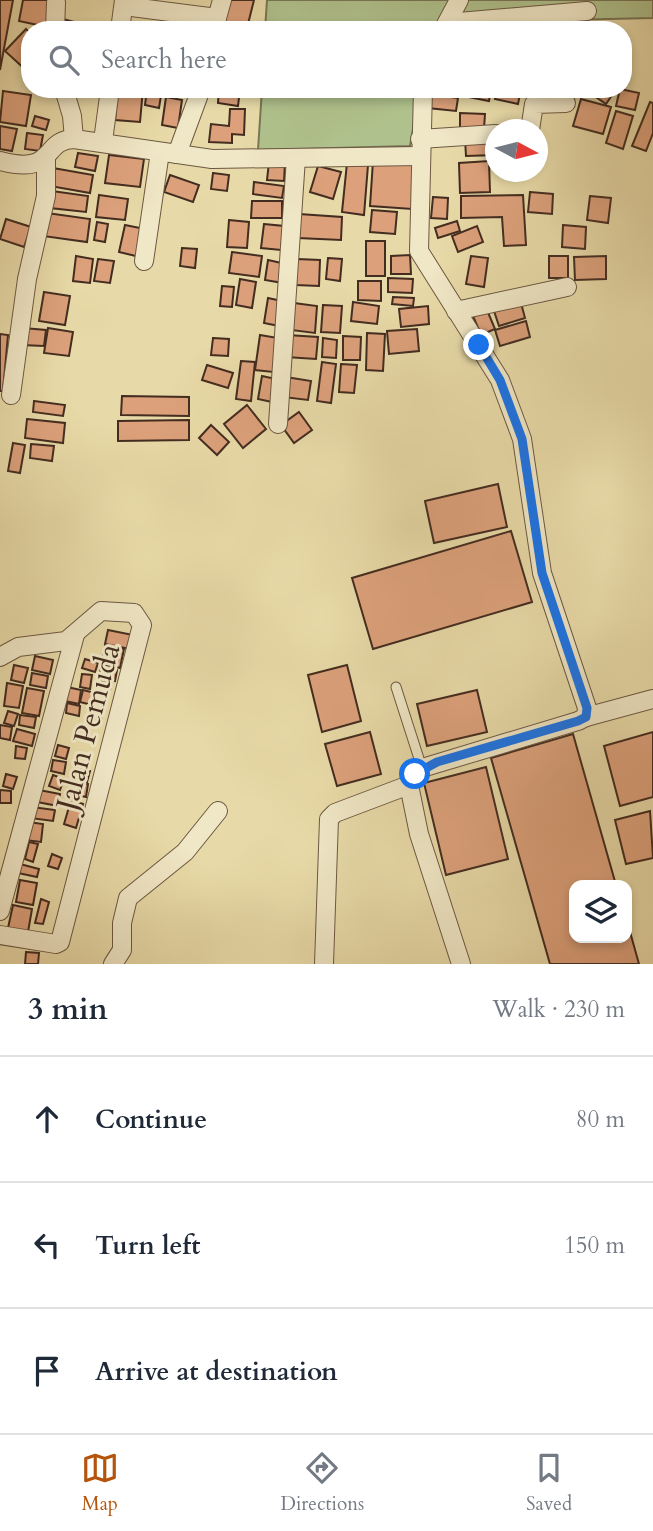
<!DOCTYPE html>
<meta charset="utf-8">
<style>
:root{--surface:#fff;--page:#f6f6f7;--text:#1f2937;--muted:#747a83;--line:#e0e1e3;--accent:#b45309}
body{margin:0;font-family:Cardo,serif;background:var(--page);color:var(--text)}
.controls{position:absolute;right:21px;bottom:21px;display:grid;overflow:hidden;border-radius:14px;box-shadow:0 4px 10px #0003}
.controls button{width:63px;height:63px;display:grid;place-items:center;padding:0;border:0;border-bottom:2px solid var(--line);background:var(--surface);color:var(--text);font:35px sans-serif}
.compass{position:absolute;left:485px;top:119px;width:63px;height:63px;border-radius:50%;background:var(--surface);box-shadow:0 4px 10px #0003;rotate:97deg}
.stop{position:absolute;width:21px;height:21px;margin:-16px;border:5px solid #1a73e8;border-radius:50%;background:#fff}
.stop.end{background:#1a73e8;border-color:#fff;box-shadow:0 2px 7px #0008}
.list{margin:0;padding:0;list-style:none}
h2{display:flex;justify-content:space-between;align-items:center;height:91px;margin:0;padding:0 28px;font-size:30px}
h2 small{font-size:23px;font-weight:400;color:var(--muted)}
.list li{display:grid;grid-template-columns:46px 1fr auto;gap:21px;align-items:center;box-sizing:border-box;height:126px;padding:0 28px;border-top:2px solid var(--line)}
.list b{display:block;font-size:26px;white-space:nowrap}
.list em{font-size:23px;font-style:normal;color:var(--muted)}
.icon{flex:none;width:38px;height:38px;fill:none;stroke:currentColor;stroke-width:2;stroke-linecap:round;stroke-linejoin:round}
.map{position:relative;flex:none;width:653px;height:964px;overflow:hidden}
.search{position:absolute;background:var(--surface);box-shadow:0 4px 10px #0003;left:21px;right:21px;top:21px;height:77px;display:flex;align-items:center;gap:18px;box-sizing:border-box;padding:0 24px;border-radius:28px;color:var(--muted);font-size:26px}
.sheet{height:469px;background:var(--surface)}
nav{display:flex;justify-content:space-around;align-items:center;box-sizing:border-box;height:98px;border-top:2px solid var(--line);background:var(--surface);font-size:19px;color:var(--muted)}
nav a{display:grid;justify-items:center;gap:4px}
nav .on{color:var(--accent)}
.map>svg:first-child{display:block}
.green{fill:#afc18c;stroke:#797656;stroke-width:2}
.building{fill:#dca17b;stroke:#432c20;stroke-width:2}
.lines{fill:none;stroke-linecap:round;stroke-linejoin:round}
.lane-casing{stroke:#6c5842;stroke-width:11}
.street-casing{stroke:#6c5842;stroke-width:20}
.lane{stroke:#f0e7c6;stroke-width:9}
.street{stroke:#f0e7c6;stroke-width:18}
.route{stroke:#1a73e8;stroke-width:9}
.labels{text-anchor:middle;stroke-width:6;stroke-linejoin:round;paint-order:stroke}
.street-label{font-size:30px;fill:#432c20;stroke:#f0e7c6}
</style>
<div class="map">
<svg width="653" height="964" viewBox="0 0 653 964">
<rect width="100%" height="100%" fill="#e8daa8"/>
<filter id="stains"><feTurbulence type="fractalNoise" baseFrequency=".00286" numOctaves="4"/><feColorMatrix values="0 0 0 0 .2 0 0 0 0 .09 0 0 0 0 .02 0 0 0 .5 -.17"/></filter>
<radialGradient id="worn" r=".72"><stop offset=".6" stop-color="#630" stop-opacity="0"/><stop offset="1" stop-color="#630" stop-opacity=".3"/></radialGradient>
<g class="green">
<path d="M267,0H653V18L432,23L430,30H265Z"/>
<path d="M262,89H420L410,146L258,150Z"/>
</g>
<g class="building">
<path d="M0,0H13L0,70Z"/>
<path d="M23,0H53L47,27L19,21Z"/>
<path d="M229,0H254L247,28L223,22Z"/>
<path d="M63,19L93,27V30H60Z"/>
<path d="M26,29L30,33V68L27,71L5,51Z"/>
<path d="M118,89H143L140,122L115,120Z"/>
<path d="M147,89H162L159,108L145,105Z"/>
<path d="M219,89H240L238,106L218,103Z"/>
<path d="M464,89H491L489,101L463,96Z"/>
<path d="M496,89H521L518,104L495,99Z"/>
<path d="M597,89H616L606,104L593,95Z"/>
<path d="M620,89L639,93L635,110L616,106Z"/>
<path d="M3,91L31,95L26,126L0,122Z"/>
<path d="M430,94L458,98L456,111L428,108Z"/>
<path d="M166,97L182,100L178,128L162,125Z"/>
<path d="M581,99L611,107L603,134L573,126Z"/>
<path d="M650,102L653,103V133L646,151L632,146Z"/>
<path d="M230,109H245L244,135L232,134V143L209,142L211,124L229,126Z"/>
<path d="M616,111L633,116L623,149L606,143Z"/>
<path d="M460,113L485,114L484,129L460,128Z"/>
<path d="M35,116L49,120L46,130L32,126Z"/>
<path d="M0,126L17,129L12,151L0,149Z"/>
<path d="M27,133L43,135L40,151L25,149Z"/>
<path d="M496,137V155L466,156L465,139Z"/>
<path d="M78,153L98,156L95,171L75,167Z"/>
<path d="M109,155L144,159L140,187L105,183Z"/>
<path d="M373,161L415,163L412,209L370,206Z"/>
<path d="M489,161L490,192L460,193L459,163Z"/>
<path d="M269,162L285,163L284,181L267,180Z"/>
<path d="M347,163L368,165L364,215L342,212Z"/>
<path d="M318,166L341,172L333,199L310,192Z"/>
<path d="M53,168L93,175L90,193L50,186Z"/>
<path d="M213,173L229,175L227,191L211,189Z"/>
<path d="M170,175L199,185L193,202L164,192Z"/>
<path d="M254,182L284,186L282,198L253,194Z"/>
<path d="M52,191L88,196L86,212L50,208Z"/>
<path d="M530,192L553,194L552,214L528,212Z"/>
<path d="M99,195L128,199L125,220L96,217Z"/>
<path d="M523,195L526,245L504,246L502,217L461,218V196Z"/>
<path d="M590,196L611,198L608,223L587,220Z"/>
<path d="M433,197L448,198L447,219L431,218Z"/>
<path d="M252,201H282V218H251Z"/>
<path d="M372,210L397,212L395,234L370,232Z"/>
<path d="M47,213L90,219L87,242L43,236Z"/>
<path d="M299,214L342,217L341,240L298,238Z"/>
<path d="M6,219L31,227L24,247L0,239Z"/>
<path d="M229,220L249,222L247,248L227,247Z"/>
<path d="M457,221L460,231L438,238L435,228Z"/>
<path d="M97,222L108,224L105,242L94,240Z"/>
<path d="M264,224L284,226L281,250L261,248Z"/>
<path d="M125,225L145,229L140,257L119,252Z"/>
<path d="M563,225L586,227L585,249L562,247Z"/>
<path d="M477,226L483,242L458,252L452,236Z"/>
<rect x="366" y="241" width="19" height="35"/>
<path d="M182,248L197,249L195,268L180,266Z"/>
<path d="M232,252L262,256L259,277L229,273Z"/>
<path d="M410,255L411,274H391V256Z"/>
<path d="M76,256L93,259L90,283L73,281Z"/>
<path d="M471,256L488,258L484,287L466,284Z"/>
<rect x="549" y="256" width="19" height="22"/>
<path d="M606,256V279L575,280L574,257Z"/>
<path d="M328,258L342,259L340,281L326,279Z"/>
<path d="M98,259L114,261L110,283L94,281Z"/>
<path d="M297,259L320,260L319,286L296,285Z"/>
<path d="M268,260L286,264L283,283L265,280Z"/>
<path d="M388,278L413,279L412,293L388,292Z"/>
<path d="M240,279L256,282L252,308L236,305Z"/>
<path d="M358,281H381V301L358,300Z"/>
<path d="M222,286L234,287L232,307L220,306Z"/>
<path d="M44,292L70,296L65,325L39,321Z"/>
<path d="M393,297L414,298L413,306L392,304Z"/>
<path d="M268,298L282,301L279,326L264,323Z"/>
<path d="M353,302L379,306L377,324L351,321Z"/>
<path d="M294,303L317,306L315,333L291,330Z"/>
<path d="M521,303L525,318L499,326L494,311Z"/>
<path d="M323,305L342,306L340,333L321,332Z"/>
<path d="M428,306L429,324L401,327L399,309Z"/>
<path d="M487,310L495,329L481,335L473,316Z"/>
<path d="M526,321L530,337L500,346L495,330Z"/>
<path d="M23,328L46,330L44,346L22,345Z"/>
<path d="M48,328L73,332L69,356L44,353Z"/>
<path d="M417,329L419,351L389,354L387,331Z"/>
<path d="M367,333L385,334L383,371L366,370Z"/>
<path d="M0,334L8,335L3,391H0Z"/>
<path d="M260,335L278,338L273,372L255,370Z"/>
<path d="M287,335L318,337L316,359L286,357Z"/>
<path d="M343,336L361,337L360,360H343Z"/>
<path d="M213,338L229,339L228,356L211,355Z"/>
<path d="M323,338L337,340L336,358L322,357Z"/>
<path d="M241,361L255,362L251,401L236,399Z"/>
<path d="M322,362L336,364L331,403L317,401Z"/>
<path d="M341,364L357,365L354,393L339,392Z"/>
<path d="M207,365L233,373L228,388L202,380Z"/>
<path d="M262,376L276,379L272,402L258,399Z"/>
<path d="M286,377L311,381L308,400L283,397Z"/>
<path d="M122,396L189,397V416L121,415Z"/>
<path d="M34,401L65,405L63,416L33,412Z"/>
<path d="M247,405L266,429L243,448L224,424Z"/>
<path d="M299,412L312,430L294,443L281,425Z"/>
<path d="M27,419L65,423L63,443L25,438Z"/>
<path d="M189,420V440L118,441V421Z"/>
<path d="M211,425L229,442L217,455L199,438Z"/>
<path d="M13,443L25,445L20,473L8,471Z"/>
<path d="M31,444L54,446L52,461L30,458Z"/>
<path d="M498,484L507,527L434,543L425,501Z"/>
<path d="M511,531L532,602L373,649L352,578Z"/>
<path d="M108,630L133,635L130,649L105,644Z"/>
<path d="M105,646L124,649L120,668L102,664Z"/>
<path d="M35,656L53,660L50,674L32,670Z"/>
<path d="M85,659L98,663L95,672L82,668Z"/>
<path d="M14,665L28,668L24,683L11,680Z"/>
<path d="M347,665L361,721L322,732L308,675Z"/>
<path d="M101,667L117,670L115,681L99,677Z"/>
<path d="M32,673L48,676L46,688L30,685Z"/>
<path d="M82,674L92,675L90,689L80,687Z"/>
<path d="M102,680L112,683L108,696L99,693Z"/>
<path d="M7,683L23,686L19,708L4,706Z"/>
<path d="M67,687L81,690L79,704L65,701Z"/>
<path d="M27,688L44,691L39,716L22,713Z"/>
<path d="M83,690L95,693L92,705L80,702Z"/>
<path d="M477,690L487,732L427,746L417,704Z"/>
<path d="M67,703L80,706L79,716L66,713Z"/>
<path d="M94,710L103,713L100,725L91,723Z"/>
<path d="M8,711L18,714L14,726L4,723Z"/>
<path d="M20,715L36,717L34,728L19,725Z"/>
<path d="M0,725L12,727L10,740L0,738Z"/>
<path d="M17,729L35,734L32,746L13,741Z"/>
<path d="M370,732L381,774L337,786L325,744Z"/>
<path d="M653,732V797L620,806L604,746Z"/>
<path d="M573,734L616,885H574V938H627V921L639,964H550L491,758Z"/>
<path d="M58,745L69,748L66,759L55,756Z"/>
<path d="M16,746L27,748L25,759L15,758Z"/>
<path d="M53,760L66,762L64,774L51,771Z"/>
<path d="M486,767L508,859L446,875L424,783Z"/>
<path d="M78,768L90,771L87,782L75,779Z"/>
<path d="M6,774L17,777L13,789L3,786Z"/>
<path d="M53,775L64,779L60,790L49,786Z"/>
<path d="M76,782L88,784L86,797L73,794Z"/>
<path d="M0,790L11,791V803H0Z"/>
<path d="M39,790L60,794L58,806L37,802Z"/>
<path d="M71,800L83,804L76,828L64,824Z"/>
<path d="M32,807L55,810L53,821L30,818Z"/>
<path d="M650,811L653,858L626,864L615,820Z"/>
<path d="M28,822L43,824L41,842L25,840Z"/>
<path d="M29,842L38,844L33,862L25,859Z"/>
<path d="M52,854L62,858L58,869L48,866Z"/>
<path d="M20,864L39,869L37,877L18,873Z"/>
<path d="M20,880L37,883L33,905L16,902Z"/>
<path d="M41,899L49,902L43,924L35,923Z"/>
<path d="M13,905L32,909L28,932L8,928Z"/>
<path d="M26,952L39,953L38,964H25Z"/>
</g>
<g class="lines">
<g class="lane-casing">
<path id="lane" d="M396,687L422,768"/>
</g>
<g class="street-casing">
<g id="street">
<path d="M124,6L217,18L215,30"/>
<path d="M217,18L222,0"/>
<path d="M447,23L587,11"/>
<path d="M55,30L56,3"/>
<path d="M120,30L124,0"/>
<path d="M443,30L459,0"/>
<path d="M64,89L72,116L74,139"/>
<path d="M423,89L419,251L500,380L522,439L542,573L587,708L586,717L578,721L422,768L409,785L419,834L461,964"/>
<path d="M530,130L534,104L566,103"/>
<path d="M420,139L496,134"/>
<path d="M103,141L110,89"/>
<path d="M177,154L201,89"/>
<path d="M0,161C57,176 41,140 74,139L212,159L420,156"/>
<path d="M144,261L160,152"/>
<path d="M456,311L567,287"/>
<path d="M11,395L27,279L46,196V158"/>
<path d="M278,424L296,158"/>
<path d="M0,657L18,647L66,641L101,611L134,613L142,625L60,942L56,944L0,935"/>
<path d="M586,717L653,699"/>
<path d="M0,911L75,635"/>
<path d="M113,964L122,950V923L128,898L185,852L218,811"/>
<path d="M324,964L329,819L335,813L409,785"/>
</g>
</g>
<use href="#lane" class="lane"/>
<use href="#street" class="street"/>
</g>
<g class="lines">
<path class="route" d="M415,774L437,762L578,721L586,717L587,708L542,573L522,439L500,380L479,345"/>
</g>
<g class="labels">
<g class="street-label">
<text transform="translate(88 727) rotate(-75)" y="10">Jalan Pemuda</text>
</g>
</g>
<rect width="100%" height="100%" filter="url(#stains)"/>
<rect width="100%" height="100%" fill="url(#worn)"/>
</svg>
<div class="controls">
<button><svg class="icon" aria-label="layers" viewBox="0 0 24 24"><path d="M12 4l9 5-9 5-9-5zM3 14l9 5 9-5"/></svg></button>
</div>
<svg class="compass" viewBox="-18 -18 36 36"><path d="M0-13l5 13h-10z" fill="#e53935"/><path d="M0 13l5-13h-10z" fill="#747a83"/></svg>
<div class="stop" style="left:415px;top:774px"></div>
<div class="stop end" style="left:479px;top:345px"></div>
<div class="search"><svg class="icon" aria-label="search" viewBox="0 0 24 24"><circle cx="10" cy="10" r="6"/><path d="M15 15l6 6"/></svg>Search here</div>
</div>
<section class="sheet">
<h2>3 min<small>Walk · 230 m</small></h2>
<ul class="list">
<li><svg class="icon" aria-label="ahead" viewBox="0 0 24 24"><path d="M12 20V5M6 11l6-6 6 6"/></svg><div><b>Continue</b></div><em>80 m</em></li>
<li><svg class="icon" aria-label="left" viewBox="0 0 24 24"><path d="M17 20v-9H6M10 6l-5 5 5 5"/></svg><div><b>Turn left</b></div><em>150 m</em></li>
<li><svg class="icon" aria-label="arrive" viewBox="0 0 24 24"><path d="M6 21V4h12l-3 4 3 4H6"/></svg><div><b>Arrive at destination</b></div></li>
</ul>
</section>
<nav>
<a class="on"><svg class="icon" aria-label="map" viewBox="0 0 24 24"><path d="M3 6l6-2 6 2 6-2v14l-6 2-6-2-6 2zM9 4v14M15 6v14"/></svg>Map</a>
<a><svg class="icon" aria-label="directions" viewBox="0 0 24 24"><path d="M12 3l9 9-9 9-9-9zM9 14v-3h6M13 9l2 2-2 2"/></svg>Directions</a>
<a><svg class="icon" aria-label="saved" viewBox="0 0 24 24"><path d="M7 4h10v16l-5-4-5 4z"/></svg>Saved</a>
</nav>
